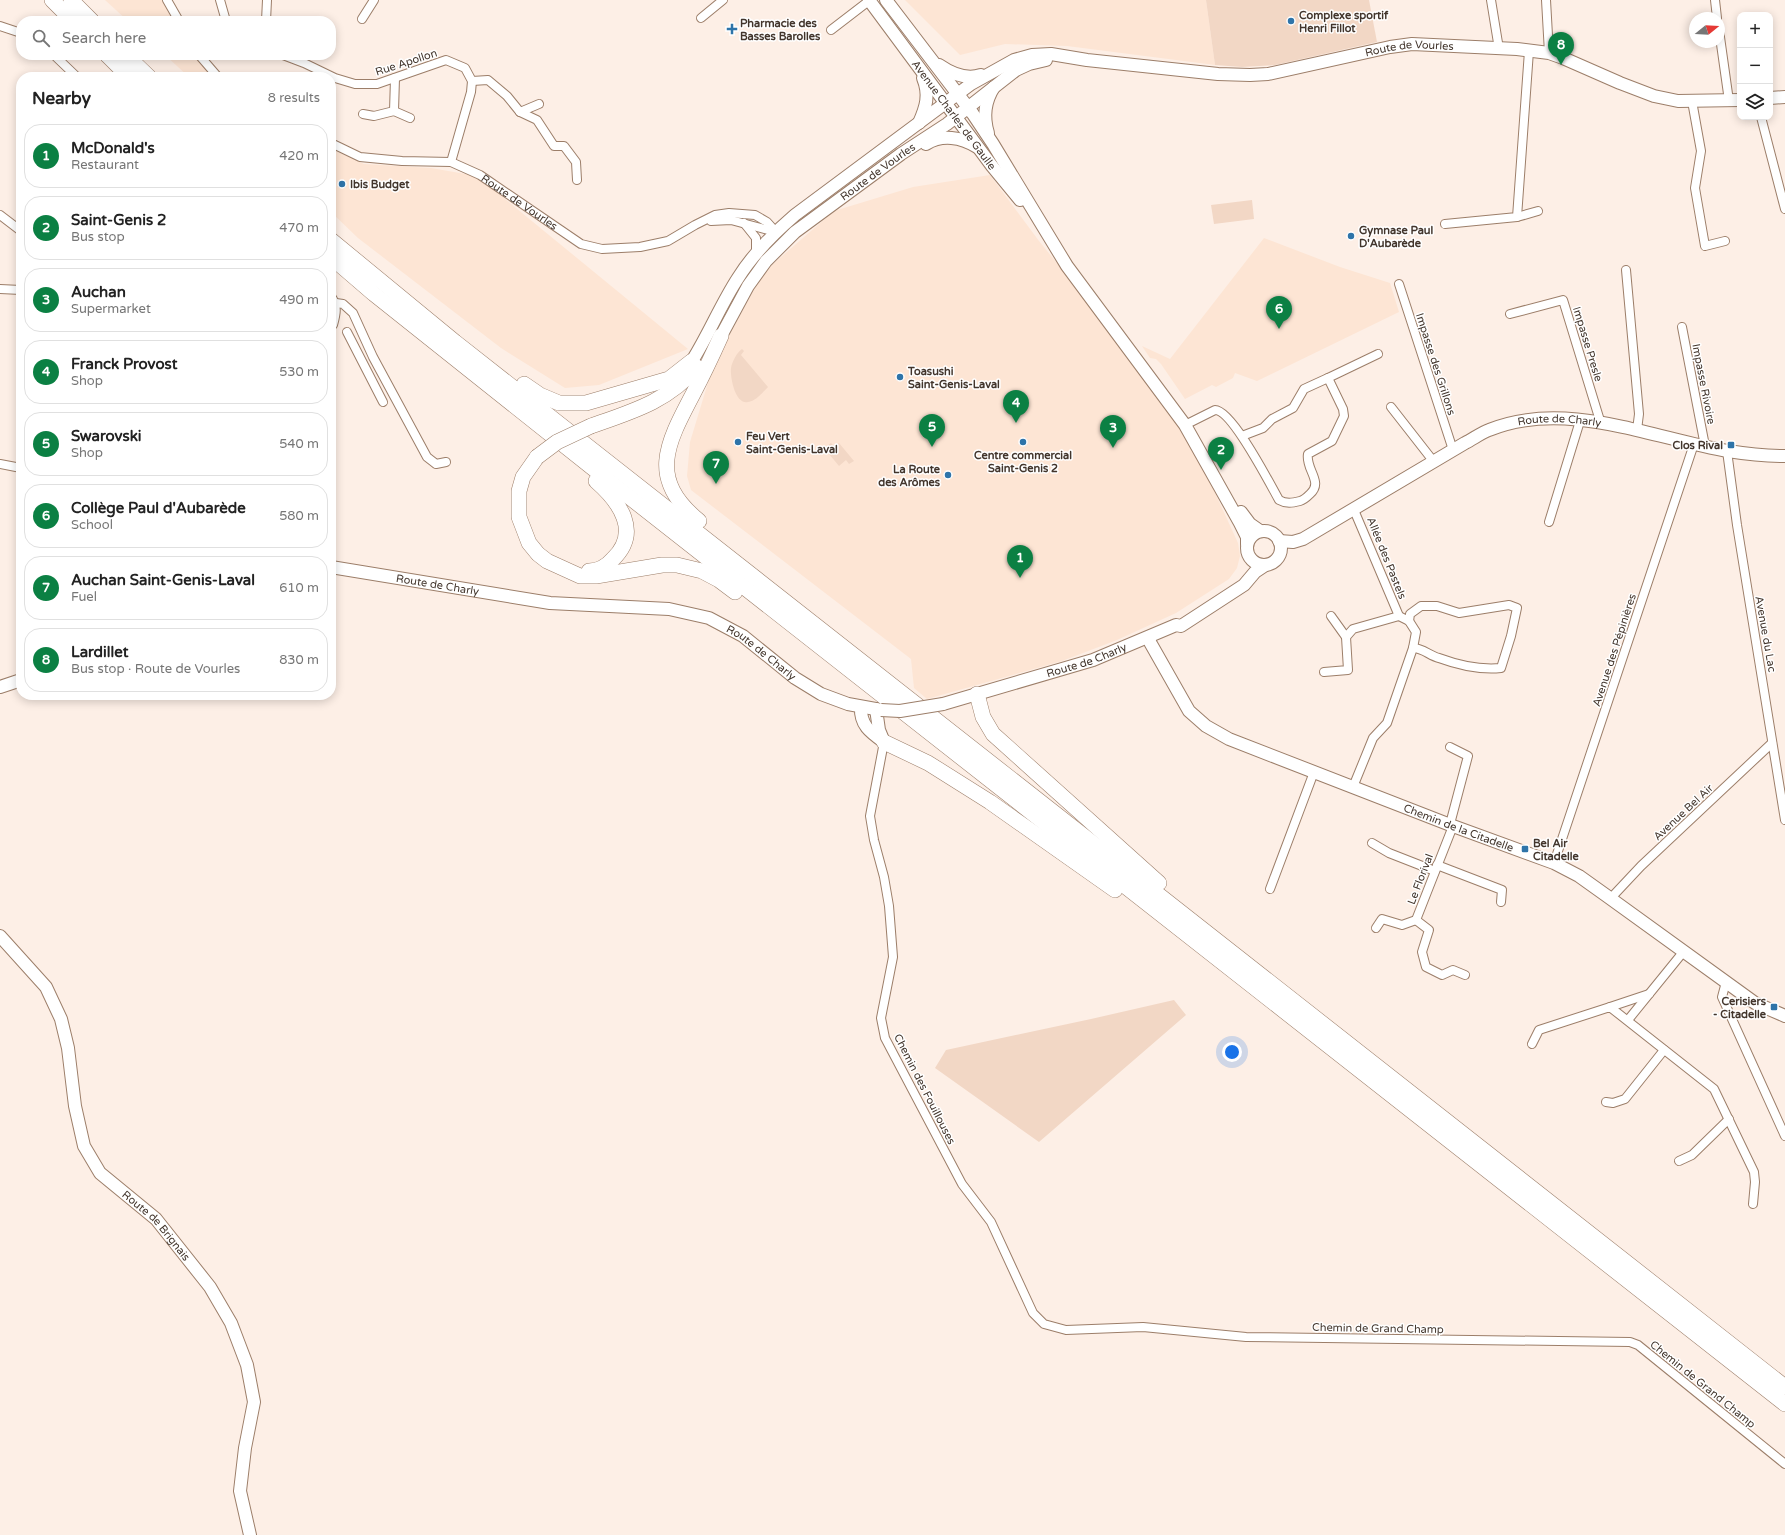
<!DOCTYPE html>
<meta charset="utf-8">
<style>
:root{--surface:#fff;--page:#f6f6f6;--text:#222;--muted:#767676;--line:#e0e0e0;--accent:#0b8043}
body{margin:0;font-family:"Varela Round",sans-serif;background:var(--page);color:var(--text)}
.controls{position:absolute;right:12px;top:12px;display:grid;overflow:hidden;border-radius:8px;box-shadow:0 2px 10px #0003}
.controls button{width:36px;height:36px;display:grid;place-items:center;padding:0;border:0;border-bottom:1px solid var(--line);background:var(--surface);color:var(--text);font:20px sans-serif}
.compass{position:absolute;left:1689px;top:12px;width:36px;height:36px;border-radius:50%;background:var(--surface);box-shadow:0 2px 10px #0003;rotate:72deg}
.you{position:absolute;left:1232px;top:1052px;width:14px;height:14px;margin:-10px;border:3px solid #fff;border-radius:50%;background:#1a73e8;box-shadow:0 0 0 6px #1a73e833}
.badge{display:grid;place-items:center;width:26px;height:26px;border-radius:50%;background:var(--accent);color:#fff;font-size:13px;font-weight:700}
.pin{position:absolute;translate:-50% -33px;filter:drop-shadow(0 1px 2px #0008)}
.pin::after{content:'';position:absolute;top:21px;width:14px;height:12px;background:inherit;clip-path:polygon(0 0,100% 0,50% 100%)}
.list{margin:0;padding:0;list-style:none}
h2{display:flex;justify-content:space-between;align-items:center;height:52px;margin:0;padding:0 16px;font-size:17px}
h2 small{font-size:13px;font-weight:400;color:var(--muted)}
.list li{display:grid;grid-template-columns:26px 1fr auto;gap:12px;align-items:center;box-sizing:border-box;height:64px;margin:0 8px 8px;padding:0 8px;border:1px solid var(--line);border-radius:16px}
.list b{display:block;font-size:15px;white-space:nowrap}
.list p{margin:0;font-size:13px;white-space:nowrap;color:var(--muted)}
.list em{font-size:13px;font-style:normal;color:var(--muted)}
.icon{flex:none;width:22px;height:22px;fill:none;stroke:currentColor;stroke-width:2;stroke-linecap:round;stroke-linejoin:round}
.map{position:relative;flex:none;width:1785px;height:1535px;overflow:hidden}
.search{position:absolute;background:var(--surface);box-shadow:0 2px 10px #0003;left:16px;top:16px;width:320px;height:44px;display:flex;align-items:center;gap:10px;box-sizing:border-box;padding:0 14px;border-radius:16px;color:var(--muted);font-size:15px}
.panel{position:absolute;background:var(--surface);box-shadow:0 2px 10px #0003;left:16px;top:72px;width:320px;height:628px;border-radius:16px}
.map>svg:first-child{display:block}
.built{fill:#fde5d4}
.green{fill:#f2d7c5}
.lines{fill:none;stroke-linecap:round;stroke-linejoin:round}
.street-casing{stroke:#9c7e69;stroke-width:10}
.secondary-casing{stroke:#9c7e69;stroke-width:14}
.highway-casing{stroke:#9c7e69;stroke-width:16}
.street{stroke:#fff;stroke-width:8}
.secondary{stroke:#fff;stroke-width:12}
.highway{stroke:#fff;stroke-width:15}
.secondary-bridge-casing{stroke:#9c7e69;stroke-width:14;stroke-linecap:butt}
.highway-bridge-casing{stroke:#9c7e69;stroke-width:16;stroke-linecap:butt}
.secondary-bridge{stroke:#fff;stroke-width:12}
.highway-bridge{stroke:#fff;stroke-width:15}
.poi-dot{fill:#2e74a9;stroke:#fff;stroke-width:1.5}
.labels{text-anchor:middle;stroke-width:3;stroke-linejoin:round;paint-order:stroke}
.poi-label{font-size:11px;font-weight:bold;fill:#42352c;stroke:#fff;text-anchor:start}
.street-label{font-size:11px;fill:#42352c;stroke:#fff}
</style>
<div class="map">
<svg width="1785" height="1535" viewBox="0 0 1785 1535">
<rect width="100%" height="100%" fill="#fdefe6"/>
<g class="built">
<path d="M105,0H165L176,21H128Z"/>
<path d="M905,0H1206L1215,65L1067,46L1005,44L960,55Z"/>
<path d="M165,55H196L215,77H189Z"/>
<path d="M331,149L364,164L431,168L477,176L688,349L599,385L565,388L501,348L358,238L331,212Z"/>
<path d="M990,175L1039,241L1092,306L1189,436L1238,543L1240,556L1237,568L1229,579L1176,613L1117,640L1062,661L927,699L914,688L911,659L691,490L687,476L690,442L713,366L759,280L773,264L834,211L913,187Z"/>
<path d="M1264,238L1340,267L1390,283L1399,312L1257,381L1235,373L1233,378L1216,387L1212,385L1185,399L1161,364L1156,359L1150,358L1142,346L1170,359Z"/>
</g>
<g class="green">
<path d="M1206,0H1369L1377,42L1275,65L1242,67L1215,65Z"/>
<path d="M1252,200L1254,219L1214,224L1211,205Z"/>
<path d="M742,349L744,351L741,355L768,387C763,392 756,401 748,402C735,405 730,377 731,368C732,362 737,352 742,349Z"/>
<path d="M831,443L834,446L839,443L854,461L849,464L846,460L839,466L824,448Z"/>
<path d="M1174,1000L1186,1015L1039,1142L935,1068L946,1050L1091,1019Z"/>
</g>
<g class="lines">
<g class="street-casing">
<g id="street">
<path d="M167,0L179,21"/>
<path d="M220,0L226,21"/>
<path d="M1491,0L1499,49"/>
<path d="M1546,0L1549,53"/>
<path d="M1715,0L1717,18"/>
<path d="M701,18L723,0"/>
<path d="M362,19L374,0"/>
<path d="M266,21L267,0"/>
<path d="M0,26L21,33"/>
<path d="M831,30L870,0"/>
<path d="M1719,30L1729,101"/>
<path d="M54,55L77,77"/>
<path d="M199,55L218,77"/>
<path d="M283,55L304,63L335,78L355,84H377L446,60L465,68L472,81L471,92L451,162"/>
<path d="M395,78L394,111L410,118"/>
<path d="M472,81L488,80L507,96L520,112L539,104"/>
<path d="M1692,101L1701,151L1695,188L1705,246L1725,241"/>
<path d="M520,112L537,120L554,146H564L576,162L577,180"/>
<path d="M363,114L374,116L394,111"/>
<path d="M1761,117L1785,209"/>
<path id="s1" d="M331,143L360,157L402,161L451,162L480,175L581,244L602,249L640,247L668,241L695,225L715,215L729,213L755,215L767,222L776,232"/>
<path d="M0,215L21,231"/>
<path d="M1517,217L1538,211"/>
<path d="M711,221L731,220L776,232"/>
<path d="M744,223L756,238V254"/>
<path d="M1445,224L1517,217L1529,51"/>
<path d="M1626,270L1639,414L1637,430"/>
<path d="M1399,284L1453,450"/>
<path d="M0,289L21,290"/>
<path d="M331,296C338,306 336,314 333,325L331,326"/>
<path d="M336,303L343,304L353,313L373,357L427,457L436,464L446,462"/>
<path d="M1510,314L1563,300L1601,424"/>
<path d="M1682,327L1705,446"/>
<path d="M347,332L383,402"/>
<path d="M1328,378L1378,354"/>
<path d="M1391,407L1434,462"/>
<path d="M1185,425L1215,410C1232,410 1270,484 1279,500C1286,504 1292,503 1300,501C1304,500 1307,497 1310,494C1324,482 1305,469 1308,454L1332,441L1344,416L1343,409L1328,378L1304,389L1293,408L1272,419L1263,428L1242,436"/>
<path d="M1727,451L1737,525L1785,820"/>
<path d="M0,464L21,468"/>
<path d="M1549,522L1580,421"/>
<path d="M1409,621L1410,614L1421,606H1437L1459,613L1509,605L1517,608L1511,636L1501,668C1481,670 1458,665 1439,658C1430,656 1423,648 1413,648"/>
<path d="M1346,637L1353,629L1399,616"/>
<path d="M1324,672L1348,670L1346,637L1331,616"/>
<path d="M884,742L870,816L874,840L884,877L889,906L893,957L881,1018L885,1038L962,1184L991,1222L1033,1313L1044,1324L1066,1330L1143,1327L1246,1337L1630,1342L1638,1345L1785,1464"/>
<path d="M1353,787L1373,738L1387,723L1413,648L1416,632L1409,621L1399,616L1354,510"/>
<path d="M1450,824L1468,756L1450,747"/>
<path d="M1372,843L1389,853L1435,871"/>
<path d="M1554,863L1694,444"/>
<path d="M1437,865L1502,890L1501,902"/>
<path d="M1270,889L1314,772"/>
<path d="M1610,899L1641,866L1772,743"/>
<path d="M1416,920L1429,930L1422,952L1426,967L1442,975L1453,970L1465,975"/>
<path d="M1376,928L1382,919L1402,925L1416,920L1453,826"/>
<path d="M1726,982L1722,997L1785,1136"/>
<path d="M1610,1007L1649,994"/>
<path d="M1628,1020L1684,951"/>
<path d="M1532,1044L1539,1030L1610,1007L1714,1089L1754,1172L1755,1182L1753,1204"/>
<path d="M1606,1102L1613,1103L1625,1099L1664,1050"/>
<path d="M1679,1161L1692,1155L1729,1119"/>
</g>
</g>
<g class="secondary-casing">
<g id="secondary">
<path id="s2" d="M869,0L992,166L1020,200"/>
<path d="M886,0L973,114L993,144L1067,266L1185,425L1240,523L1247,537V544"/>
<path d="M939,65C952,74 966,80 981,75"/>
<path d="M1770,98L1785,97"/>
<path d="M919,123C926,107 930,95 923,78"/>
<path d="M988,133C983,117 985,101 994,87"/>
<path d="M926,144C942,134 961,137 977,147"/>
<path id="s3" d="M721,336L748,286L766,261L795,232L901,154L947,124L1016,70L1029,64L1046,60"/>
<path id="s4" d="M692,361C709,334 721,304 738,278C753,254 774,233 795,215L971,84L1014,60L1032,55L1051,54L1087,60L1218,74L1250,75L1268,74L1390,47L1412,44L1517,49L1549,53L1563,58L1620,83L1654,96L1678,101L1740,100"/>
<path d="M1241,512L1250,524L1260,531"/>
<circle cx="1264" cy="548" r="17"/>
<path id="s5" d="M1279,541L1293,542L1303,539L1465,443C1473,439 1481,433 1489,430C1565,399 1652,438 1728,451C1747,454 1766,456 1785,456"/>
<path id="s6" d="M331,567L550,603L669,609L709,618L743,636L795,678L821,694L848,704L881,710"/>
<path id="s7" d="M1148,638L1151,644L1189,711L1206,726L1229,739L1453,826L1554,863L1579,876L1607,896L1755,1003L1785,1016"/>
<path d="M0,687L21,680"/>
<path id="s8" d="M943,704L1093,660L1176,625L1181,626L1244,585L1255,572L1264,566"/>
<path d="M861,707C860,725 870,732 884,742"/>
<path d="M876,709L879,730L884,742"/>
<path id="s9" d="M0,936L46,987L61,1019L68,1048L75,1106L84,1146L100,1173L156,1219L210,1287L231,1323L247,1365L254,1402L245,1448L240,1491L250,1535"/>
</g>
</g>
<g class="highway-casing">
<g id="highway">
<path d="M52,0L73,21"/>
<path d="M71,0L92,21"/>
<path d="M107,55L129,77"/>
<path d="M126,55L149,77"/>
<path d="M331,240L455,342L1785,1387"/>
<path d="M331,257L374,294L614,485L1785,1404"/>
<path d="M524,384L540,395L559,403H586L669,379L692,361"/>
<path d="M591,426C631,412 669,401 697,367"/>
<path d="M537,457L523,477L519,491V517L529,543L538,554L547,561L580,576H596L662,565H677L702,571L719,580L735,592"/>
<path d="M699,521C648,479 666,445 693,394C703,375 712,356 721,336"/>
<path d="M589,571C598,571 607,566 613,559C641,532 620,502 596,481"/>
<path d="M977,694L983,717L993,734L1159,883"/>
<path d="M884,742L928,763L990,802L1115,890"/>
</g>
</g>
<use href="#street" class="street"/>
<use href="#secondary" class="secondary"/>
<use href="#highway" class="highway"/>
<g class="secondary-bridge-casing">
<path id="secondary-bridge" d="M881,710L900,711L943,704"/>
</g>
<g class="highway-bridge-casing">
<path id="highway-bridge" d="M537,457L557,442L591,426"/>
</g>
<use href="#secondary-bridge" class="secondary-bridge"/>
<use href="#highway-bridge" class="highway-bridge"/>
</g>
<g class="poi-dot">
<circle cx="1291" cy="21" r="4"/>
<path d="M730 23h4v4h4v4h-4v4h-4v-4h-4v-4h4z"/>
<circle cx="342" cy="184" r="4"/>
<circle cx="1351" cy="236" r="4"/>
<circle cx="900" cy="377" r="4"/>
<circle cx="738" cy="442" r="4"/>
<circle cx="1023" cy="442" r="4"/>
<rect x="1727" y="441" width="8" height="8" rx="2"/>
<circle cx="948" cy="475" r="4"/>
<rect x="1521" y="845" width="8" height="8" rx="2"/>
<rect x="1770" y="1003" width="8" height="8" rx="2"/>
</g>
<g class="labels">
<g class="poi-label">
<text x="1299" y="19">Complexe sportif<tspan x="1299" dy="13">Henri Fillot</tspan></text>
<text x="740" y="27">Pharmacie des<tspan x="740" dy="13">Basses Barolles</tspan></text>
<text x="350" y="188">Ibis Budget</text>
<text x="1359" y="234">Gymnase Paul<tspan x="1359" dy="13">D'Aubarède</tspan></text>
<text x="908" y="375">Toasushi<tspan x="908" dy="13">Saint-Genis-Laval</tspan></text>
<text x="746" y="440">Feu Vert<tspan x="746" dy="13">Saint-Genis-Laval</tspan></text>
<text x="1723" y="449" text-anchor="end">Clos Rival</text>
<text x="1023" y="459" text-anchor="middle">Centre commercial<tspan x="1023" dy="13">Saint-Genis 2</tspan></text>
<text x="940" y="473" text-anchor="end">La Route<tspan x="940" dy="13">des Arômes</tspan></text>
<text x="1533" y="847">Bel Air<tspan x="1533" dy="13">Citadelle</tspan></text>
<text x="1766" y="1005" text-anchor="end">Cerisiers<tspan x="1766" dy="13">- Citadelle</tspan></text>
</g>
<g class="street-label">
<text dy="4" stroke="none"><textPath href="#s4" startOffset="849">Route de Vourles</textPath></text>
<text transform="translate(406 62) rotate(-18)" y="4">Rue Apollon</text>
<text dy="4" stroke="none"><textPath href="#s2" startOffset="143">Avenue Charles de Gaulle</textPath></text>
<text dy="4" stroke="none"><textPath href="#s3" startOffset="231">Route de Vourles</textPath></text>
<text dy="4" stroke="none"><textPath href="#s1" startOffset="203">Route de Vourles</textPath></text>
<text transform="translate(1588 344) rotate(73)" y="4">Impasse Presle</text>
<text transform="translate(1436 364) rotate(72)" y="4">Impasse des Grillons</text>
<text transform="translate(1704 384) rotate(79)" y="4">Impasse Rivoire</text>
<text dy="4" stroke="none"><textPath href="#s5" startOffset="312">Route de Charly</textPath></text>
<text transform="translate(1387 558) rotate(68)" y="4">Allée des Pastels</text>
<text dy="4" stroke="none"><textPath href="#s6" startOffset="108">Route de Charly</textPath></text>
<text transform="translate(1766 634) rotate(80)" y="4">Avenue du Lac</text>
<text transform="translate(1614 650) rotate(-72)" y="4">Avenue des Pépinières</text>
<text dy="4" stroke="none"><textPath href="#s6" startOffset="445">Route de Charly</textPath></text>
<text dy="4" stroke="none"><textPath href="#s8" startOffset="150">Route de Charly</textPath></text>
<text transform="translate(1683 812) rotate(-43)" y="4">Avenue Bel Air</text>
<text dy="4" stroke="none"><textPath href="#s7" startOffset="379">Chemin de la Citadelle</textPath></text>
<text transform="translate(1420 879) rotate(-69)" y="4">Le Florival</text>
<text transform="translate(925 1089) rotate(63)" y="4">Chemin des Fouillouses</text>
<text dy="4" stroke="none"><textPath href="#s9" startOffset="342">Route de Brignais</textPath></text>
<text transform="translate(1378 1328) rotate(1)" y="4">Chemin de Grand Champ</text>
<text transform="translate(1703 1384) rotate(39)" y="4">Chemin de Grand Champ</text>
</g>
</g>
</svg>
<div class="controls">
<button>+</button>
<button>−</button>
<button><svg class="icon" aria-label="layers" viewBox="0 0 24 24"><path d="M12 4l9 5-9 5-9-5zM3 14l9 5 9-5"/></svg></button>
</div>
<svg class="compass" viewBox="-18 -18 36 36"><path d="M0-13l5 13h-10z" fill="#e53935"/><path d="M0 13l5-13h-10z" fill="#767676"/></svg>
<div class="you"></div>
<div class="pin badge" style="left:1020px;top:578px">1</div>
<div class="pin badge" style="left:1221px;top:470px">2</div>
<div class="pin badge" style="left:1113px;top:448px">3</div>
<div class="pin badge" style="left:1016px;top:423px">4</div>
<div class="pin badge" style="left:932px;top:447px">5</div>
<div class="pin badge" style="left:1279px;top:329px">6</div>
<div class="pin badge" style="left:716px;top:484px">7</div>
<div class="pin badge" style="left:1561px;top:65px">8</div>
<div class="search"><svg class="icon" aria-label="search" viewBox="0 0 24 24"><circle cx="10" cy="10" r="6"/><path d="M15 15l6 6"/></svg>Search here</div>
<section class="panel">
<h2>Nearby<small>8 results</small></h2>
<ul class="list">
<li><span class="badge">1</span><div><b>McDonald's</b><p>Restaurant</p></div><em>420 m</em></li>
<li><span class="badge">2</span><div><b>Saint-Genis 2</b><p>Bus stop</p></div><em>470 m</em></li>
<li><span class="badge">3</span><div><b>Auchan</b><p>Supermarket</p></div><em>490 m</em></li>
<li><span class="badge">4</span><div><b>Franck Provost</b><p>Shop</p></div><em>530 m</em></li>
<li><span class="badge">5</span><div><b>Swarovski</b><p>Shop</p></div><em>540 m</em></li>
<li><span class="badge">6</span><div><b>Collège Paul d'Aubarède</b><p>School</p></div><em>580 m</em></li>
<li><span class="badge">7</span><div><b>Auchan Saint-Genis-Laval</b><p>Fuel</p></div><em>610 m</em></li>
<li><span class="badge">8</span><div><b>Lardillet</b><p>Bus stop · Route de Vourles</p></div><em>830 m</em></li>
</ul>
</section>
</div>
